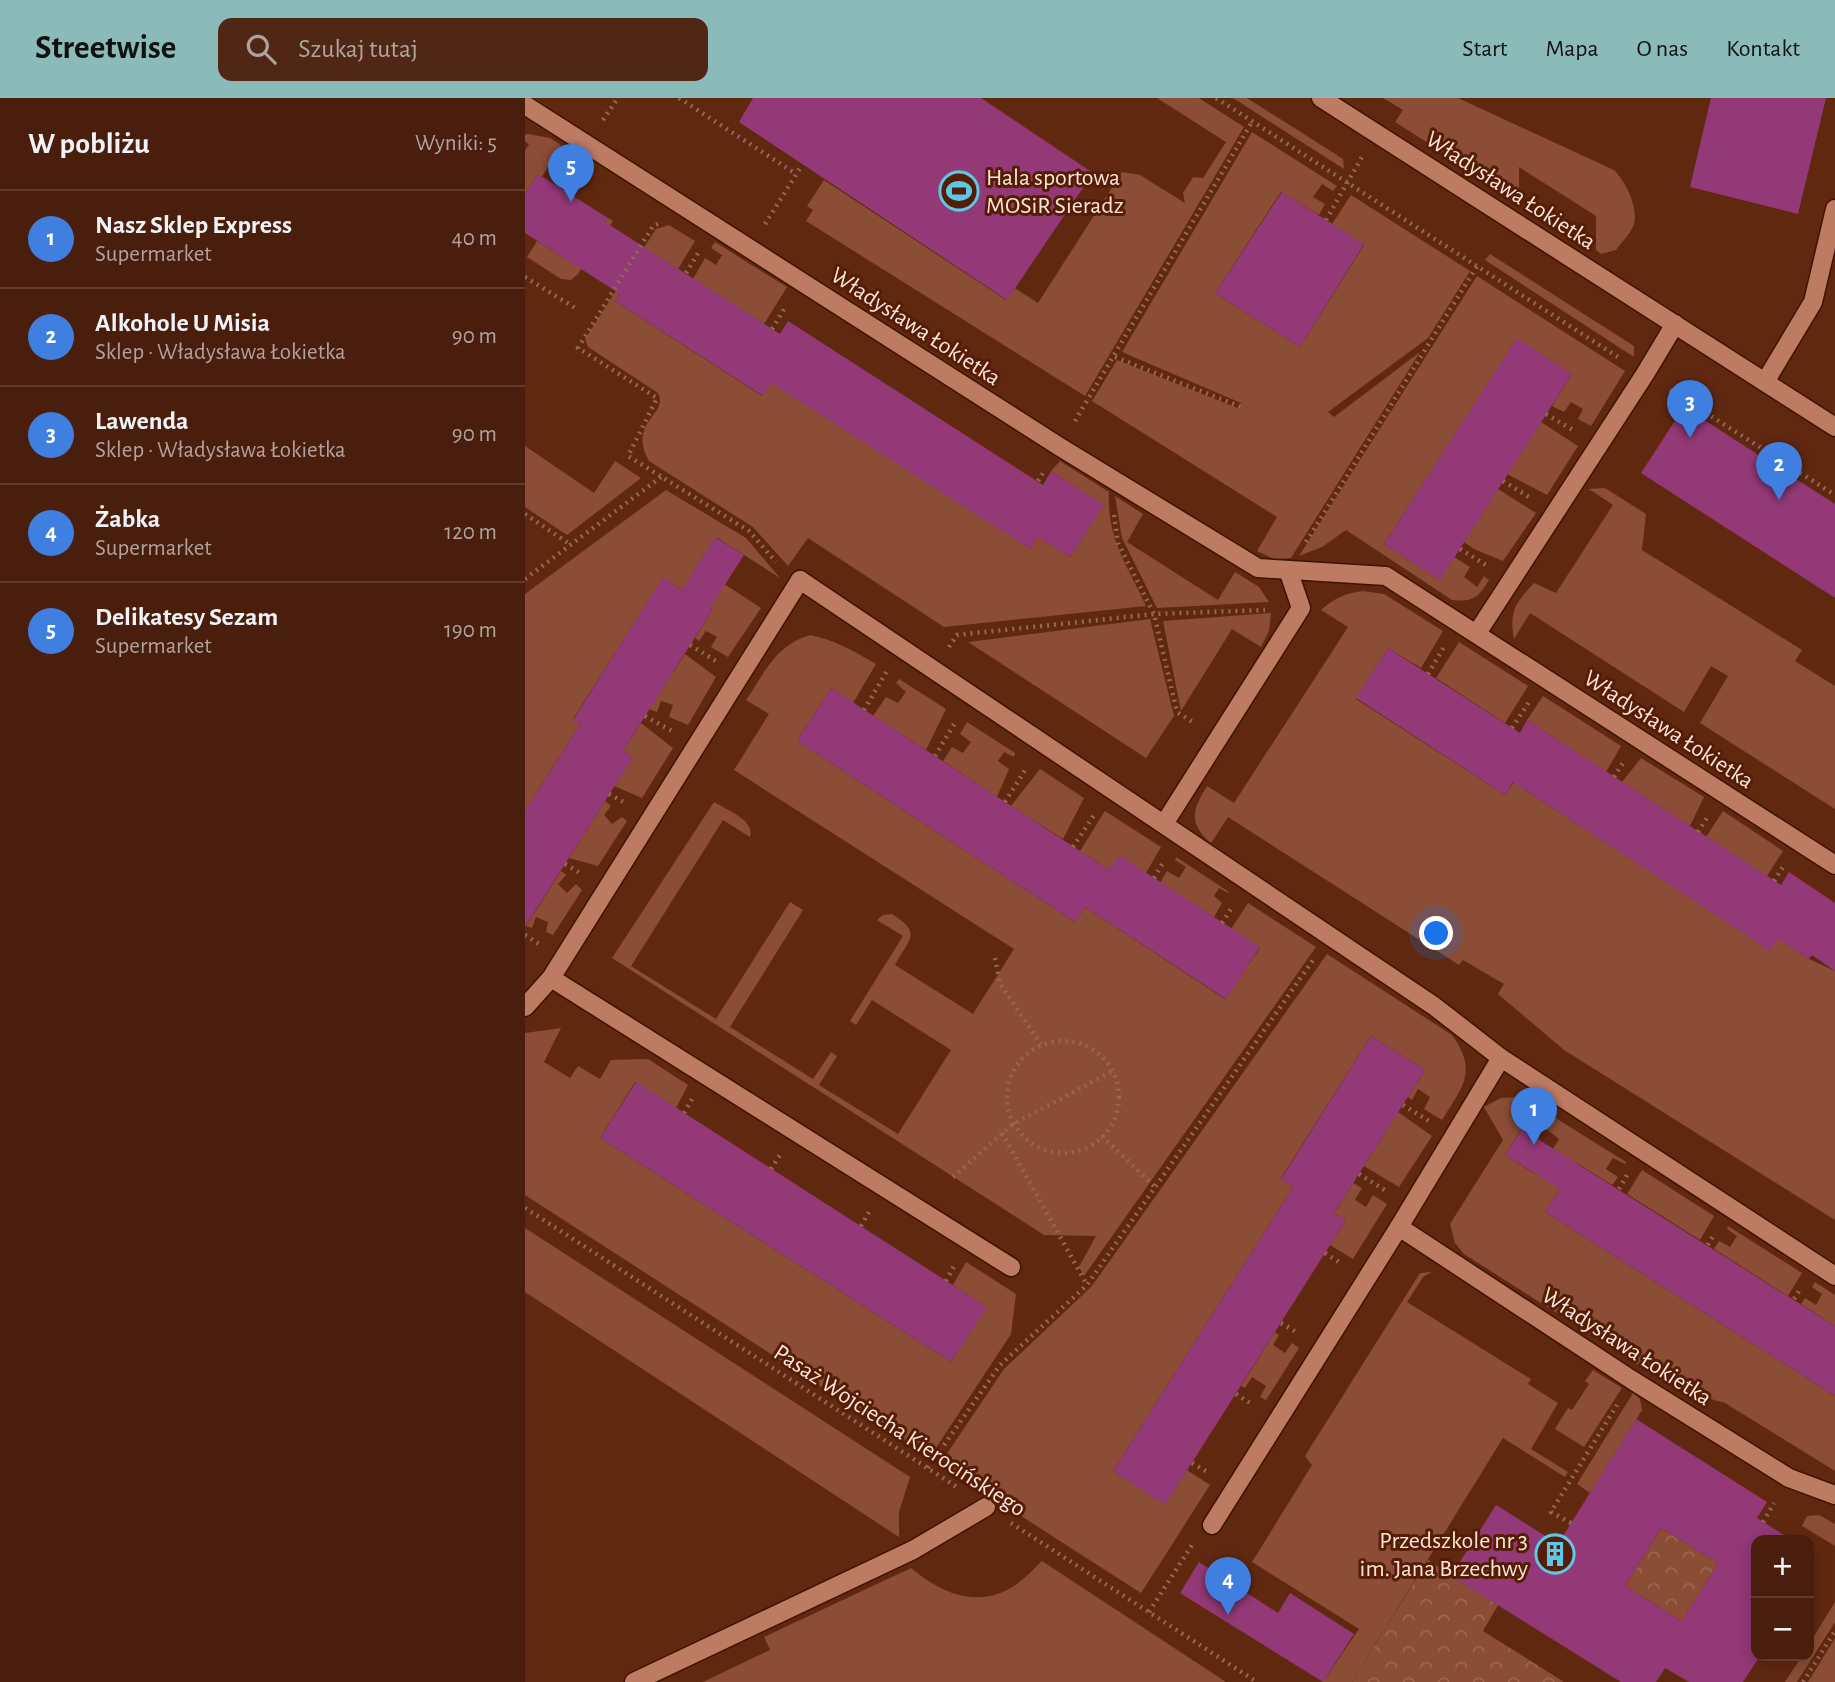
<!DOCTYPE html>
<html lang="pl">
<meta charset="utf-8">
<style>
:root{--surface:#491e0c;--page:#502715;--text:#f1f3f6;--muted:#b1a29d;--line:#613c2d;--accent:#8bbbb9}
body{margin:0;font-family:"Alegreya Sans",sans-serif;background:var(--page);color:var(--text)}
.controls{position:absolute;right:21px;bottom:21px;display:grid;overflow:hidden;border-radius:14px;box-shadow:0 4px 18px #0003}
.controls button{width:63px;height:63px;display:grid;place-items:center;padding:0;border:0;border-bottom:2px solid var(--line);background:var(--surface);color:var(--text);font:35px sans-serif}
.you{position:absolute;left:912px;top:836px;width:24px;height:24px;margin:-18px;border:5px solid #fff;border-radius:50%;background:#1a73e8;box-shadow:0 0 0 10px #1a73e833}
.badge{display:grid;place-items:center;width:46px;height:46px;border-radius:50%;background:var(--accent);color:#fff;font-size:23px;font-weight:700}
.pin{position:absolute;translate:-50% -58px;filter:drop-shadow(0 2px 4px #0008)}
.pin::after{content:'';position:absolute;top:37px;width:24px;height:21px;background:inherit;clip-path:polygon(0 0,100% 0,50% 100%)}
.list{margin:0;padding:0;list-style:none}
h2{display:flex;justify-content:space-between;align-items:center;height:91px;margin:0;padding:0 28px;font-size:30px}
h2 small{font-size:23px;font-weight:400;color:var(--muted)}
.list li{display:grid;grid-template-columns:46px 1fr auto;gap:21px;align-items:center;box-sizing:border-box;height:98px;padding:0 28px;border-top:2px solid var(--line)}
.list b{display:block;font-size:26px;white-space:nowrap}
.list p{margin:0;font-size:23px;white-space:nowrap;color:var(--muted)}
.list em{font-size:23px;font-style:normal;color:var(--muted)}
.icon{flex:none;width:38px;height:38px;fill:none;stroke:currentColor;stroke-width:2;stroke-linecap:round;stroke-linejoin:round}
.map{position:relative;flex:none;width:1310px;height:1584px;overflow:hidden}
header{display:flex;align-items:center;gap:42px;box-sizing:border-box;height:98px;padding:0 35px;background:var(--accent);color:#111}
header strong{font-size:33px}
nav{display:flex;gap:38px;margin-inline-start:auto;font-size:24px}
.search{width:490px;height:63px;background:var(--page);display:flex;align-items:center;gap:18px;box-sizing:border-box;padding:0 24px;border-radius:14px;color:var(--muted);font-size:26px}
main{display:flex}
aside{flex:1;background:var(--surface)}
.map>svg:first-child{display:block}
.grass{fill:#8b4d35}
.forest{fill:url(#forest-crowns)}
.building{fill:#933977;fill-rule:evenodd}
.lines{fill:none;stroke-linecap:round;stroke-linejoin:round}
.service-casing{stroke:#3e1303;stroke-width:21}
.minor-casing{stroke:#3e1303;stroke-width:21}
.path{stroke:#956855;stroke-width:4.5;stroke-dasharray:2 5;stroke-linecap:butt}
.service{stroke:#bd7b62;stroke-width:18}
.minor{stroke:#bd7b62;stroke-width:18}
.labels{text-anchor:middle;stroke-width:6;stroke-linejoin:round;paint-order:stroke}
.poi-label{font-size:24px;fill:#fae4db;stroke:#551d04;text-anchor:start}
.street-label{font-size:24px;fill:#fae4db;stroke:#551d04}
</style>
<header>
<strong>Streetwise</strong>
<div class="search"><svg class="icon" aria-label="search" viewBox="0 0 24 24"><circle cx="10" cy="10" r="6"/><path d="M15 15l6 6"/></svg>Szukaj tutaj</div>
<nav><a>Start</a><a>Mapa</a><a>O nas</a><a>Kontakt</a></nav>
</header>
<main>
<aside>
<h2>W pobliżu<small>Wyniki: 5</small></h2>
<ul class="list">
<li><span class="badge" style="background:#3f7fe0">1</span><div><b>Nasz Sklep Express</b><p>Supermarket</p></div><em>40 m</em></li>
<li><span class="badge" style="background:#3f7fe0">2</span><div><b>Alkohole U Misia</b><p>Sklep · Władysława Łokietka</p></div><em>90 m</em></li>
<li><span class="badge" style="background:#3f7fe0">3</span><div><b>Lawenda</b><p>Sklep · Władysława Łokietka</p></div><em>90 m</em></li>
<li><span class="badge" style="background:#3f7fe0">4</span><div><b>Żabka</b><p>Supermarket</p></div><em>120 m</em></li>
<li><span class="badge" style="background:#3f7fe0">5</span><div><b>Delikatesy Sezam</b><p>Supermarket</p></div><em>190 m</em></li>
</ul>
</aside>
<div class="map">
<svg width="1310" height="1584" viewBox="0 0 1310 1584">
<defs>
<pattern id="forest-crowns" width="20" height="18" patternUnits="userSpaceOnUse" patternTransform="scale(1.75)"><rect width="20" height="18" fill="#8b4d35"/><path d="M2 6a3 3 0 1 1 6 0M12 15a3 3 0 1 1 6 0" fill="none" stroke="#9c6652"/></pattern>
</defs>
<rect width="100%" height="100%" fill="#612810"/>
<g class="grass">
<path d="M632,0H674L719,29L560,298L281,123L288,112L282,108L299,82L481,202L488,189L513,205L597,74L615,77L660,105L658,95L668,79L678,80L701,44Z"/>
<path d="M708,0H722L818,61L819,71Z"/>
<path d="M858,0H933L1089,72C1101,84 1115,112 1108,129C1104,137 1096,145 1091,152L1076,156L1071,152V118L994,69V103L870,24L878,12Z"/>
<path d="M727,34L812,88L808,93L797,86L788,99L800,106L794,117L756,94L690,195L775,249L839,147L807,126L826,97L945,173L903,240L803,314L809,319L895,254L766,460L749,461L732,453L752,419L567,303L592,262L715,311L716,305L597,254Z"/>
<path d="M3,36L25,40L36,47L17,79L13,76L0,96V52L4,47L0,43V37Z"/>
<path d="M83,120L88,123L53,176L46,182L36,181L2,159L12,143L52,168Z"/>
<path d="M144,127L170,143L153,171L123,152L90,203L237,298L254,272L505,451L521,426L518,442L545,459L578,407L526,373L535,363L584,394C582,442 602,466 621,508L419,529L283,440L263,468L228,429L124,363C102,324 144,317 133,295L63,249L60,241L131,131Z"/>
<path d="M190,144L262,189L239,226L168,181L180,160L191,167L197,157L186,150Z"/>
<path d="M965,156L1109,248V259L960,162Z"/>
<path d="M952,178L1100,273L1066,328L1053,321L1058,311L1046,304L1039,314L1027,308L1047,276L992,241L859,446L914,481L929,459L945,469L939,479L952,489L959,478L964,482C953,500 948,504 927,502L821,432L797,449L774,458Z"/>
<path d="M1016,324L1053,348L1022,397L982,376Z"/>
<path d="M0,348L69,395L90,363L116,380L42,437L0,409Z"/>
<path d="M1080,390L1121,416L1117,452L1277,552L1270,563L1310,588V711L1175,625L1203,578L1186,568L1159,614L1005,515L989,541C984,512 991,505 1009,485L1031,495L1088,407L1064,391Z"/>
<path d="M973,391L1011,415L978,463L949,451L939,444Z"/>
<path d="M141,392L221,440L255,480L191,439L172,468L236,510L203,559L186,549L192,539L181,533L174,543L170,540L188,511L138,480L48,621L55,626L0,713V496Z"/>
<path d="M590,398L618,416L602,444L693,502L710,474L734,489L744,504L632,510L597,440Z"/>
<path d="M838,493L859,496L918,533L896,570L863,550L831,601L980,697L997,672V690L1245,852L1260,829L1261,846L1284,861L1310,873V1122L1039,952L973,896L979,886L938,862L934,867L703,719L686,745C663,725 667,713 682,688L709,705L823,529L796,512C810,500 820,495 838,493Z"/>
<path d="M746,515L744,533L736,549L707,531L656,613L638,523Z"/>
<path d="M625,521L649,618L621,660L443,544Z"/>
<path d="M285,537C310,542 329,553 351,566L328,605L306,590L272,643L550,824L560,809L700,901L735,850L706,831L723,805L791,849L559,1178L554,1169L571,1138L519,1137L87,860L189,704C202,712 230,722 225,739L198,722L106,868L191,921L265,804L278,812L205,929L288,981L306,954L312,958L294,987L373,1036L426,952L347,902L331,927L325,923L378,838L352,822L358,817L367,816C398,836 384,840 370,867L448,916L489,851L209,672L244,616L221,602C240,574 251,547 285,537Z"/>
<path d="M934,544L1003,588L980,625L911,580Z"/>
<path d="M160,556L191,579L163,627L144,619L148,607L136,603L132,614L124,611Z"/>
<path d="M374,581L421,611L401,652L348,618L361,599L373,605L381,594L371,585Z"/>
<path d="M1018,598L1096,648L1081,674L1002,622Z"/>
<path d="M442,624L490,655L489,659L479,654L473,663L484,671L472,699L418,663L427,649L438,655L446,644L435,636Z"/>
<path d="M116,625L148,650L117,700L89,688L108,659L98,653Z"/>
<path d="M1116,660L1179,699L1165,728L1097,684Z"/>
<path d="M515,671L559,700L538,741L486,708Z"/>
<path d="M80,703L86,708L79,717L87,726L97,719L102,723L73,768L44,760Z"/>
<path d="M580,713L636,749L621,775L584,772L555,753Z"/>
<path d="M1198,713L1258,753L1242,778L1181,739Z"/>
<path d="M651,759L704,794L703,795L694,790L689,798L697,805L689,819L635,785L642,773L654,780L661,769L650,762Z"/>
<path d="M36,773L41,777L33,786L42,795L51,786L57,792L28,837L21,834L23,824L11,819L7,830L1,828Z"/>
<path d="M802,856L927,937C953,973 938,988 917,1022L899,1011L905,999L893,991L887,1002L883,999L900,972L846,938L756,1080L768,1089L588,1373L640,1406L662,1372L685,1387L616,1495L415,1366L479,1271L567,1188Z"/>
<path d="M36,930L19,964L45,980L53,968L75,981L86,962L123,961L163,987L151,1010L110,984L75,1040L426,1264L461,1209L428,1187L441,1164L491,1196L486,1236L405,1359L0,1097V935Z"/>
<path d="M996,999L1011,1008L980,1057L1012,1077L1034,1041L1021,1031L1029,1019L1101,1064L1100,1066L1088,1060L1081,1071L1093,1079L1087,1087L1052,1065L1020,1114L1310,1298V1373L1200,1305L1151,1291L939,1156L930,1145L925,1126L978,1042L959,1009L976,1000Z"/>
<path d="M873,1014L907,1038L874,1089L839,1068Z"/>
<path d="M1117,1072L1189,1118L1175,1142L1102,1096Z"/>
<path d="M828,1085L837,1090L830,1102L841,1109L848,1097L862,1106L828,1161L805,1147L821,1122L809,1115Z"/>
<path d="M1203,1128L1277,1175L1263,1198L1189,1151L1194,1143L1205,1149L1212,1138L1202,1131Z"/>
<path d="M0,1130L385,1379L374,1414V1439L0,1194Z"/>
<path d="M907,1174L898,1179L882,1204L1006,1281L1003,1286L1033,1305L1006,1351L1043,1374L1040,1379L978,1340L827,1584H798L834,1531L727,1464L787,1367L780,1358L895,1175Z"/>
<path d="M1290,1184L1310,1197V1228L1276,1206L1280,1200L1291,1207L1297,1196L1287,1189Z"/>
<path d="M750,1234L754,1237L748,1247L760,1255L767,1245L774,1250L741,1302L735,1299L741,1288L727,1279L720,1290L716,1288Z"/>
<path d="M1068,1272L1097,1290L1059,1349L1030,1331L1043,1310L1047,1312L1064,1286L1060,1283Z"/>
<path d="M1108,1295L1115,1301L1117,1312L1065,1395L1052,1386Z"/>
<path d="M1294,1417L1310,1426V1448L1277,1428L1282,1418Z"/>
<path d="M517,1463L701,1584H178L245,1552L239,1539L386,1470C417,1496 455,1512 492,1486C501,1479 509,1471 517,1463Z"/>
<path d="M1310,1504V1524L1272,1584H1260L1277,1558H1284V1546Z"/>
<path d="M1310,1540V1584H1283Z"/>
</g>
<g class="forest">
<path d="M1136,1430L1193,1465L1157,1523L1100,1488Z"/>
<path d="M903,1462L973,1507L958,1533L1039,1584H827Z"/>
</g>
<g class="building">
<path d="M228,0H456L568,75L482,202L214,24Z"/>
<path d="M1186,0H1301L1273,116L1165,89Z"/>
<path d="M13,76L83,120L80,124L255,236L263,223L518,387L526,373L579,407L545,459L513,439L505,451L246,285L238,298L90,203L95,196L0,135V96Z"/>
<path d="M757,94L839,146L775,249L690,195Z"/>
<path d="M992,240L1047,276L915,482L859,446Z"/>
<path d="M1159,309L1310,406V500L1116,375Z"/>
<path d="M190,439L219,457L185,510L188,511L98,653L108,659L0,829V713L55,626L48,622L138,479L157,492Z"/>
<path d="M863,550L995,635L1002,622L1256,787L1264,774L1310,805V873L1287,857L1284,861L1253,841L1245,853L988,684L980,697L831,600Z"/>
<path d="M306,590L584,772L594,757L735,849L701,901L560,809L550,824L272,643Z"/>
<path d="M846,938L900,972L809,1115L821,1122L640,1407L588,1373L768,1089L756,1081Z"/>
<path d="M111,984L462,1209L426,1264L75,1040Z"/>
<path d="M997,1031L1310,1228V1298L1020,1114L1035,1091L980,1057Z"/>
<path d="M1111,1321L1242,1404L1232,1420L1267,1442H1231V1558H1235L1218,1584H1164L1140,1570L1131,1584H1096L926,1478L971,1407L1033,1446ZM1136,1430L1193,1465L1157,1523L1100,1488Z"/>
<path d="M674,1464L753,1515L765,1495L829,1536L798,1584L655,1495Z"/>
</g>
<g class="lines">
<g class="service-casing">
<g id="service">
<path d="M1240,284L1288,204L1310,111"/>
<path d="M26,880L486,1169"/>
<path d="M0,909L26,880L275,482"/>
<path d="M109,1584L388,1452L461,1409"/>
</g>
</g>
<g class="minor-casing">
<g id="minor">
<path d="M796,0L1310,329"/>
<path d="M0,7L535,349L733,470L861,478L1310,767"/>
<path d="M275,482L909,908L976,960L1310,1178"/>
<path d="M952,535L1120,276L1150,226"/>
<path d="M639,726L776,510L763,472"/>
<path d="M874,1129L1107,1282L1264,1380L1310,1397"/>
<path d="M687,1427L874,1129L976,960"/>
</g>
</g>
<g class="path">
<path d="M154,0L271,76"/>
<path d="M691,0L1096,261"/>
<path d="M78,22L93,0"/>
<path d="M801,122L837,59"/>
<path d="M133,126L128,128L53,250L132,300L103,358L224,433L251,464"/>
<path d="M240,126L277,67"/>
<path d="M161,175L175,152"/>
<path d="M0,179L52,211"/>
<path d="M247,231L261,208"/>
<path d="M590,259L716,309"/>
<path d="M1145,292L1310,397"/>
<path d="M1021,316L1048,332"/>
<path d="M550,323L727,24"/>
<path d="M513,383L520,372"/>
<path d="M978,383L1004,399"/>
<path d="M0,416L46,447"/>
<path d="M589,417L593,445L629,516L652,614L669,625"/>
<path d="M781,444L952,168"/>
<path d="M935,451L961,467"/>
<path d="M0,481L136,379"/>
<path d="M165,547L191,563"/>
<path d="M424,549L432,537L629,516L740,512"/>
<path d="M903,576L919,549"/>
<path d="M339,612L362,573"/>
<path d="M120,618L147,633"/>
<path d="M987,630L1004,604"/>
<path d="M410,658L431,623"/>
<path d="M1089,679L1098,665"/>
<path d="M84,696L102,706"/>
<path d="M480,704L502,669"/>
<path d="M1173,734L1182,720"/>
<path d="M548,749L571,714"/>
<path d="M40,766L57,776"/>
<path d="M629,780L639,763"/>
<path d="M1249,783L1258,769"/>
<path d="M697,825L708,808"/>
<path d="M0,837L14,846"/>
<path d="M470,860L475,886L516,946"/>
<circle cx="538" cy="999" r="56"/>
<path d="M878,1007L904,1023"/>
<path d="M159,1015L167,1001"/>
<path d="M477,1035L562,1187"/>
<path d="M577,1038L631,1090"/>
<path d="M1011,1040L1021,1023"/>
<path d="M246,1071L255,1057"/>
<path d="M834,1076L863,1094"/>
<path d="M428,1079L488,1026L588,973"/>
<path d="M1094,1091L1102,1077"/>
<path d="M0,1110L435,1391"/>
<path d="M336,1128L344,1114"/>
<path d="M1183,1147L1189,1136"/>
<path d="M800,1155L817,1166"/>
<path d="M421,1183L429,1168"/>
<path d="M1269,1201L1276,1190"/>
<path d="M756,1225L773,1235"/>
<path d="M711,1296L728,1307"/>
<path d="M667,1365L684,1375"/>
<path d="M403,1370L475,1267L562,1187L788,862"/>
<path d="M1238,1424L1249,1405"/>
<path d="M486,1425L732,1584"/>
<path d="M1046,1425L1026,1414L1092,1307"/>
<path d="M624,1514L667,1447"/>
<path d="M1278,1584L1310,1533"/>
</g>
<use href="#service" class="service"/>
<use href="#minor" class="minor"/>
</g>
<defs>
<g id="stadium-ring" transform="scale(2.0125)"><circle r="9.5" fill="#551d04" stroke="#5dc7e8" stroke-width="1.5"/><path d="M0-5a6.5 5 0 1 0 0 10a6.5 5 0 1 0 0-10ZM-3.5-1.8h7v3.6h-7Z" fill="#5dc7e8"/></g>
<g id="building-ring" transform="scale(2.0125)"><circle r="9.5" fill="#551d04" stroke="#5dc7e8" stroke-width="1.5"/><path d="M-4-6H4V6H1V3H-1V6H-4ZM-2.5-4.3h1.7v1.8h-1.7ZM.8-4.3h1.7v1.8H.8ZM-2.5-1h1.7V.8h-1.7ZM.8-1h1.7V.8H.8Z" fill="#5dc7e8"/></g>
</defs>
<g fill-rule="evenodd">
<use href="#stadium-ring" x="434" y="93"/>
<use href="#building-ring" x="1030" y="1456"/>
</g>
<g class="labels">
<g class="poi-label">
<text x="461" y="87">Hala sportowa<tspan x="461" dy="28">MOSiR Sieradz</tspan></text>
<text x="1003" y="1450" text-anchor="end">Przedszkole nr 3<tspan x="1003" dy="28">im. Jana Brzechwy</tspan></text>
</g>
<g class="street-label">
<text transform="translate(986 92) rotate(33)" y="8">Władysława Łokietka</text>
<text transform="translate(391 228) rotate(33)" y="8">Władysława Łokietka</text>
<text transform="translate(1144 631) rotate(33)" y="8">Władysława Łokietka</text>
<text transform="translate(1102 1248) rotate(33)" y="8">Władysława Łokietka</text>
<text transform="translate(375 1332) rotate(33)" y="8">Pasaż Wojciecha Kierocińskiego</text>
</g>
</g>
</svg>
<div class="controls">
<button>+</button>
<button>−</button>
</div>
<div class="you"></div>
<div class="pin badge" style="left:1009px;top:1047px;background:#3f7fe0">1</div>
<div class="pin badge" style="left:1254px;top:402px;background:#3f7fe0">2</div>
<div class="pin badge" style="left:1165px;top:340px;background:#3f7fe0">3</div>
<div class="pin badge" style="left:703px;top:1517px;background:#3f7fe0">4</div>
<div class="pin badge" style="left:46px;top:104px;background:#3f7fe0">5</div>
</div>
</main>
